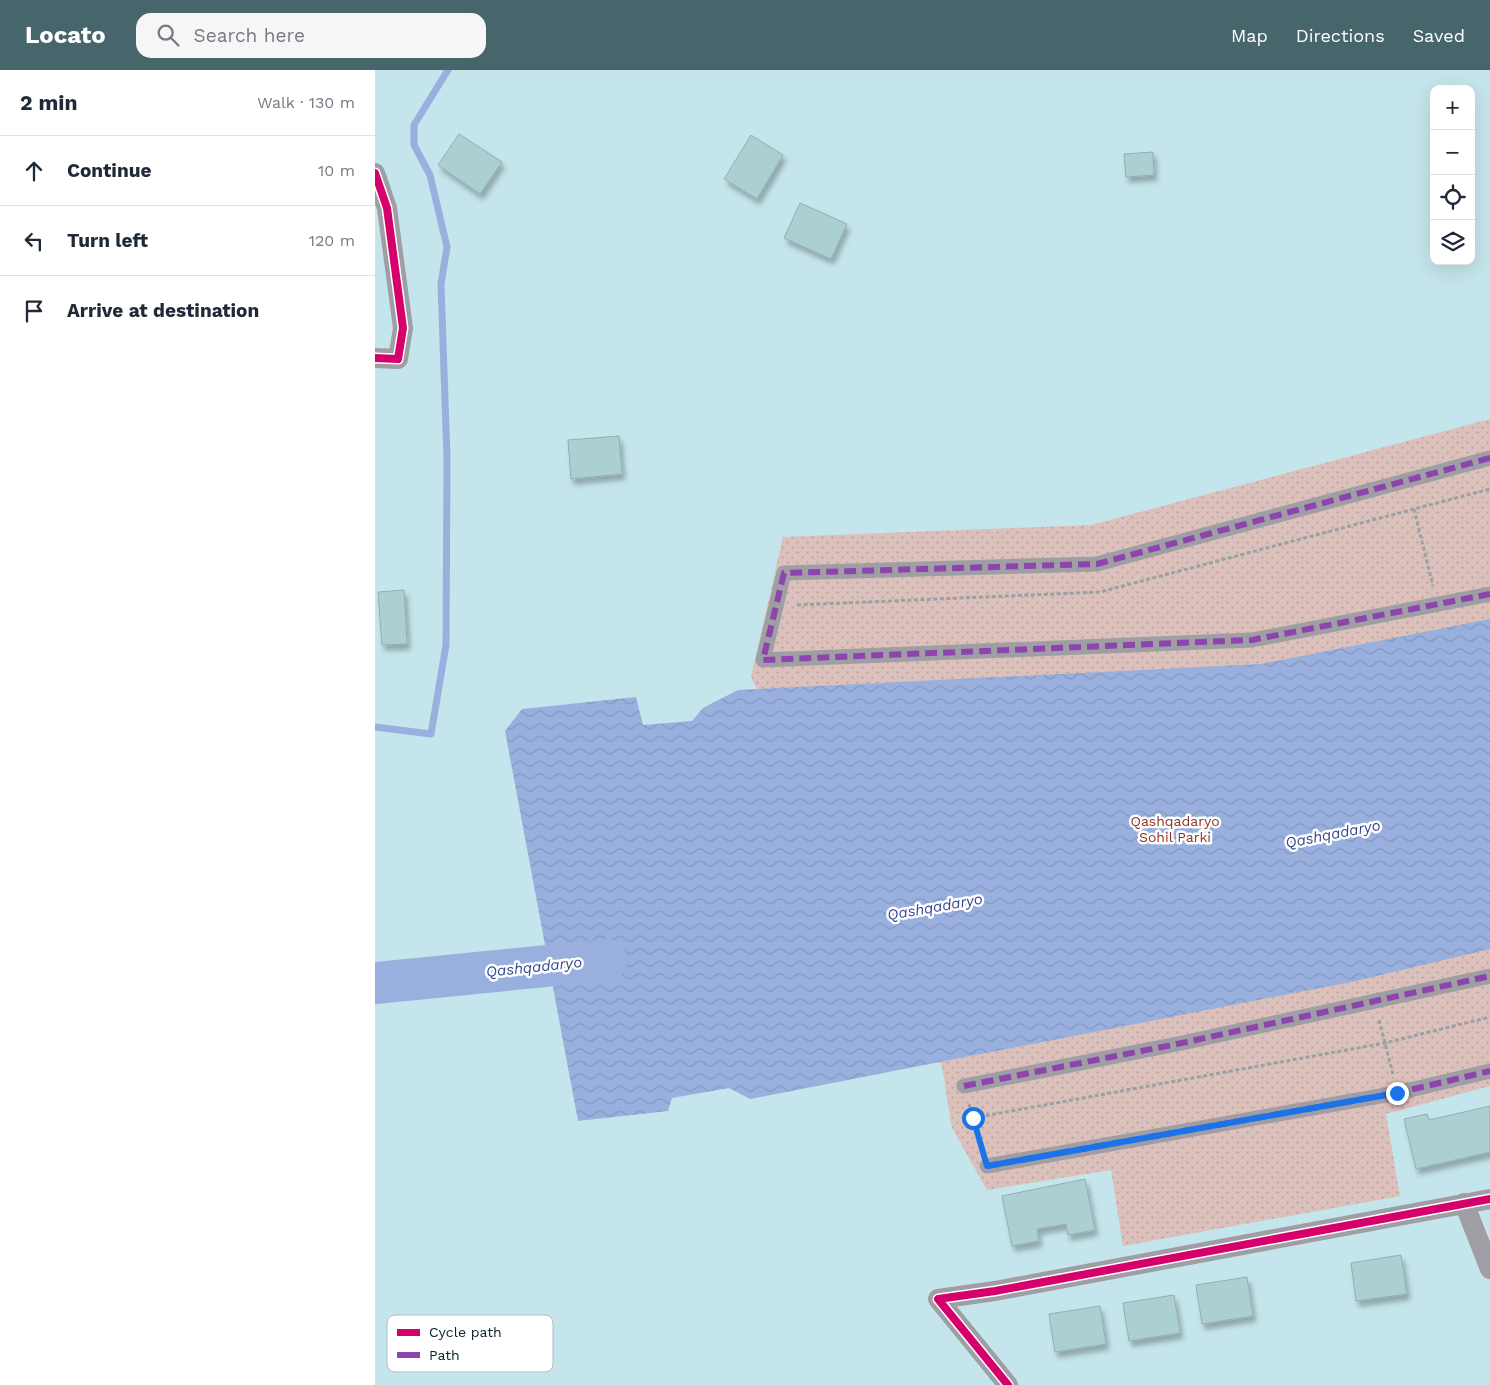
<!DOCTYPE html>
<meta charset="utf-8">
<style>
:root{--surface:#fff;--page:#f6f6f7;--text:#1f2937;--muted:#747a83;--line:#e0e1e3;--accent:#46666c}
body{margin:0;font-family:"Work Sans",sans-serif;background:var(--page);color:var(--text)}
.controls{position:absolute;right:15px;top:15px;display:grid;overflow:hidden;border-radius:10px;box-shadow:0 5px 20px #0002}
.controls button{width:45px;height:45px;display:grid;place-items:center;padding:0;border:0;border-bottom:1px solid var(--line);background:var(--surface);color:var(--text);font:25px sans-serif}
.stop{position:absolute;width:15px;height:15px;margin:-11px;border:4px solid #1a73e8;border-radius:50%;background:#fff}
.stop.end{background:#1a73e8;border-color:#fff;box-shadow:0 1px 5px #0008}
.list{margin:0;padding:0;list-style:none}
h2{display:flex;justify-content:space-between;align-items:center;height:65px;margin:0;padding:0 20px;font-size:21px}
h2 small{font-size:16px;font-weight:400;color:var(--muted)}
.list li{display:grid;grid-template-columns:32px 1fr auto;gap:15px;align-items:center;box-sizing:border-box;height:70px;padding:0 20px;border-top:1px solid var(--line)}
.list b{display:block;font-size:19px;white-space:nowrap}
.list em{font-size:16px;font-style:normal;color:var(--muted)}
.icon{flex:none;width:28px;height:28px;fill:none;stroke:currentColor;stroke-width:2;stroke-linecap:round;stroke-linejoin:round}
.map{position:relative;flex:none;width:1115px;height:1315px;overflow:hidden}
header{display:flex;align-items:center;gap:30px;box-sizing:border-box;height:70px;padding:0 25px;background:var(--accent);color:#fff}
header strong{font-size:24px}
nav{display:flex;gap:28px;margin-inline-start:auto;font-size:18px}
.search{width:350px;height:45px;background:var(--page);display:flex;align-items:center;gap:12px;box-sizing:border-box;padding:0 18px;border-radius:15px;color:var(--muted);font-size:19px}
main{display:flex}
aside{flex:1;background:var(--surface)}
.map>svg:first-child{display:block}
.green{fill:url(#green-dots)}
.water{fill:url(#water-waves)}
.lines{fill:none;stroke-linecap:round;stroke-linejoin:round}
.stream{stroke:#99b0df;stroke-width:7}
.river{stroke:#99b0df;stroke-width:42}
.building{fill:#acd0d1;stroke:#91afb0;filter:url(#shadow)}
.path{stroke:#9aa1a5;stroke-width:3;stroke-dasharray:4 2.5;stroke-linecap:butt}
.pedestrian{stroke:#9f9ea4;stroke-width:15}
.minor{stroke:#9f9ea4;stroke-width:20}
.quiet{stroke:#8e44ad;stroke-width:6;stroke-dasharray:12 6;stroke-linecap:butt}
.cycleway-casing{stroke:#fff;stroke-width:11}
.cycleway{stroke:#d6006c;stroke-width:8}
.route{stroke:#1a73e8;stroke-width:6}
.labels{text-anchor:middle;stroke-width:5;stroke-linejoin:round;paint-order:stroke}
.park-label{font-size:14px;fill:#8f3327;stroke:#fff}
.water-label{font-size:15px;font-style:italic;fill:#344693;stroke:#fff}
.key{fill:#fff;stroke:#b3bdbe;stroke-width:1}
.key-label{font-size:14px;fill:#022227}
</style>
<header>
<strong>Locato</strong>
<div class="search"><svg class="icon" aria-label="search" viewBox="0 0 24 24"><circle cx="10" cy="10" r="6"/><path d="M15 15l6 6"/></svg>Search here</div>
<nav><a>Map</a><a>Directions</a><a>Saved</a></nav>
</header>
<main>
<aside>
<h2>2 min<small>Walk · 130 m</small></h2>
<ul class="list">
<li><svg class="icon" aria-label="ahead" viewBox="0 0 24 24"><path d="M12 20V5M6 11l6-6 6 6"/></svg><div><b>Continue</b></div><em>10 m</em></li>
<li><svg class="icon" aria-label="left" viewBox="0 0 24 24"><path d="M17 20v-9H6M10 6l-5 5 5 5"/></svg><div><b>Turn left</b></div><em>120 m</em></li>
<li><svg class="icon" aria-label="arrive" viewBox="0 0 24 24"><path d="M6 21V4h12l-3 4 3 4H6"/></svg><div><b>Arrive at destination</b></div></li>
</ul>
</aside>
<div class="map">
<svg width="1115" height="1315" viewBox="0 0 1115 1315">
<defs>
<pattern id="green-dots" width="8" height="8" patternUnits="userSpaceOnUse" patternTransform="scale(1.25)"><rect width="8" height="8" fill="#dbc0bb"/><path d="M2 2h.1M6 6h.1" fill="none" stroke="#baa5a1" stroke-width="1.8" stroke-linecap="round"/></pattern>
<pattern id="water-waves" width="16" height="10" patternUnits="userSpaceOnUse" patternTransform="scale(1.25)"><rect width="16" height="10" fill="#99b0df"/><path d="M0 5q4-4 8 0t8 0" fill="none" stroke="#8297bf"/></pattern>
<filter id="shadow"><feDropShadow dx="3" dy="5.5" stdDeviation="2.5" flood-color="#0004"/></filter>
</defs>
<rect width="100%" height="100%" fill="#c4e5eb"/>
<path class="green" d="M1115,349V1016L1011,1044L1025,1126L748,1176L736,1100L612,1120L577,1058L567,997L376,607L408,467L716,455Z"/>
<path class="water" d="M1115,549V879L981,911L375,1029L354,1018L297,1028L293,1041L203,1051L130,661L147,639L261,627L268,655L317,651L328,638L363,620L886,594Z"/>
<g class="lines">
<path class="stream" d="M0,657L56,664L71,575L72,388L66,214L72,177L55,105L39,75V55L73,0"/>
<path class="river" d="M0,913L231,890"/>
</g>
<g class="building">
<path d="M84,64L127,92L105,124L63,95Z"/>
<path d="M376,65L408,85L382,129L349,109Z"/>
<path d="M778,82L779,105L751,107L749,84Z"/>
<path d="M425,133L472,154L456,189L409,168Z"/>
<path d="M244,366L247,404L196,409L193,370Z"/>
<path d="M29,520L32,574L7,575L3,522Z"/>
<path d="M1115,1036V1082L1041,1099L1029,1049L1052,1044L1054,1050Z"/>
<path d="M710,1109L720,1160L693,1165L691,1154L662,1159L664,1171L637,1176L627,1126Z"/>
<path d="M1026,1185L1032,1224L981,1231L976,1193Z"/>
<path d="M872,1207L878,1246L827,1254L821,1215Z"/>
<path d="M799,1225L805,1263L754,1271L748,1233Z"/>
<path d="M725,1236L731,1274L680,1282L674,1244Z"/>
</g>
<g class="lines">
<g class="path">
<path d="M1039,439L1058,516"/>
<path d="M422,535L725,522L1115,419"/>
<path d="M1004,950L1018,1004"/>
<path d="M594,1034L607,1078"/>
<path d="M598,1048L1010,973L1115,947"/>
</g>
<g class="pedestrian">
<path d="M1115,388L722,494L409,503L388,590L877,570L1115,524"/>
<path d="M589,1016L807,973L1115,906"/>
<path d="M612,1096L1022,1023L1115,1001"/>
</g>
<g class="minor">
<path d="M0,103L12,138L28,258L23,289L0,288"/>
<path d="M1089,1133L1115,1199"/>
<path d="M633,1315L563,1229L620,1221L1115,1129"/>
</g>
<g class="quiet">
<path d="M1115,388L722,494L409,503L388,590L877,570L1115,524"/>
<path d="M589,1016L807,973L1115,906"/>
<path d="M612,1096L1022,1023L1115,1001"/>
</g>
<g class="cycleway-casing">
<g id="cycleway">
<path d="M0,103L12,138L28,258L23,289L0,288"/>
<path d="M633,1315L563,1229L620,1221L1115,1129"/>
</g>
</g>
<use href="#cycleway" class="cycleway"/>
</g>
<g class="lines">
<path class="route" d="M598,1048L612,1096L1022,1023"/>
</g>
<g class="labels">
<g class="park-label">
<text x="800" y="756">Qashqadaryo<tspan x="800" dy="16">Sohil Parki</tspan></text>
</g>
<g class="water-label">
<text transform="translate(958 764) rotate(-11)" y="5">Qashqadaryo</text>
<text transform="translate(560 837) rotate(-10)" y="5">Qashqadaryo</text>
<text transform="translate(159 897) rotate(-6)" y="5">Qashqadaryo</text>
</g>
</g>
<rect x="12" y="1245" width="166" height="57" rx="8" class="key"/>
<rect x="22" y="1259" width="23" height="7" fill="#d6006c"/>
<rect x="22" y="1282" width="23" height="6" fill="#8e44ad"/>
<g class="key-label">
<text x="54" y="1267">Cycle path</text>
<text x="54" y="1290">Path</text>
</g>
</svg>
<div class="controls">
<button>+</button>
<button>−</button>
<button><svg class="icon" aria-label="locate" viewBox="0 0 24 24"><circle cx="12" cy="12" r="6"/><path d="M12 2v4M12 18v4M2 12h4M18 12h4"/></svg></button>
<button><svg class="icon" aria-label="layers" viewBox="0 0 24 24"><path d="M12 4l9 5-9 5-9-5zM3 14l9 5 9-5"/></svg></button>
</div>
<div class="stop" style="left:598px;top:1048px"></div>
<div class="stop end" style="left:1022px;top:1023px"></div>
</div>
</main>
